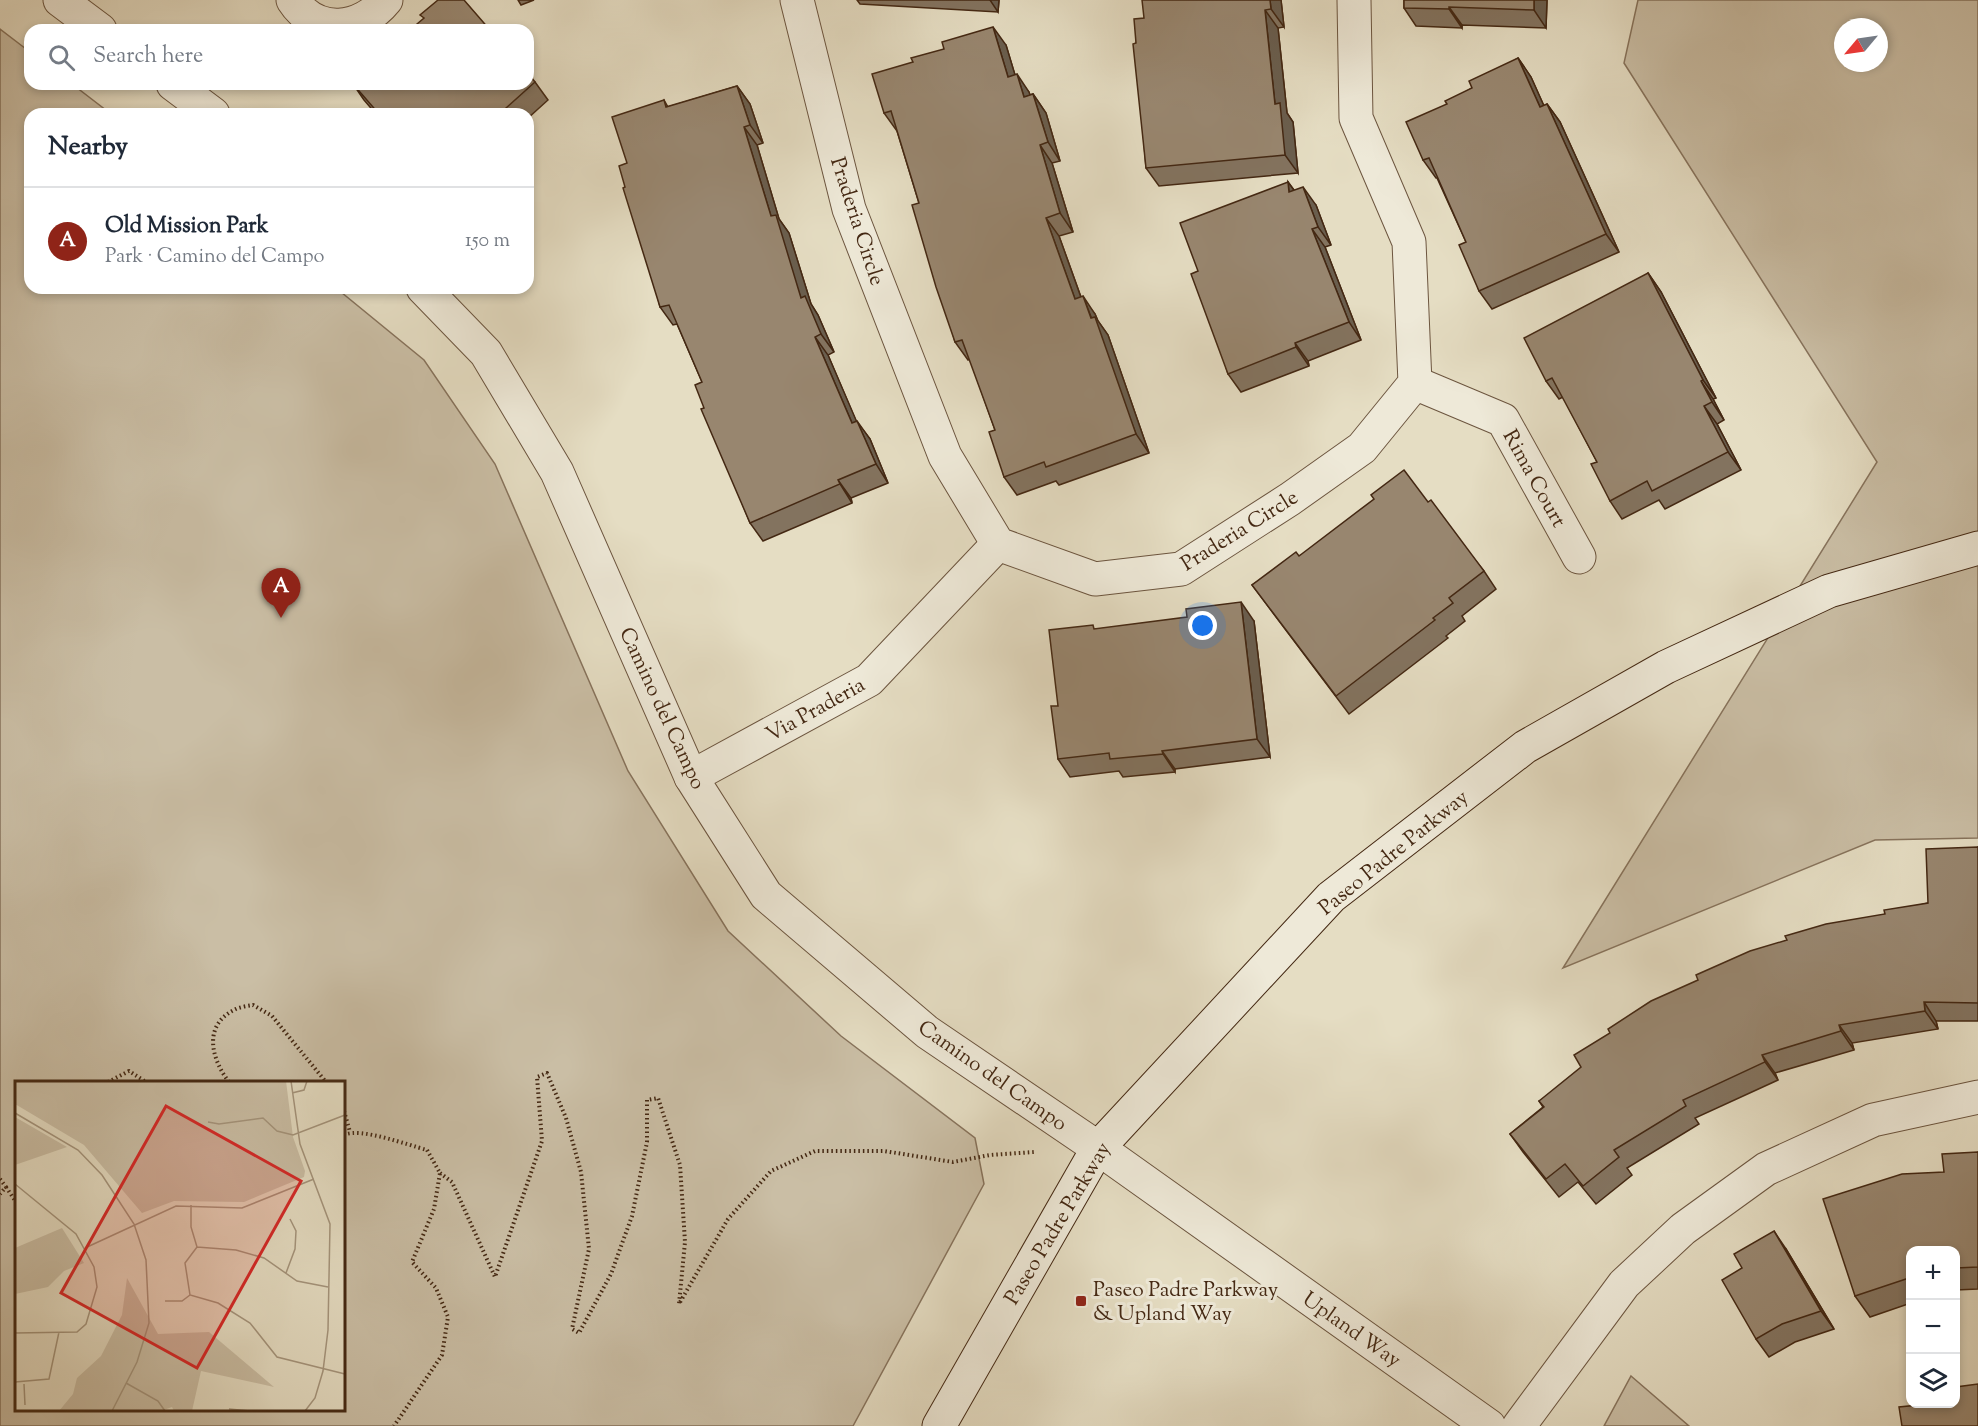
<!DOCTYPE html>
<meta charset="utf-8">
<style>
:root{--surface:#fff;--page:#f6f6f7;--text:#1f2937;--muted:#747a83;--line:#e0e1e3;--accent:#8f2418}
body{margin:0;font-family:"Sorts Mill Goudy",serif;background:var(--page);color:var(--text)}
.controls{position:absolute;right:18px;bottom:18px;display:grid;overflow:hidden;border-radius:12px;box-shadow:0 3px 9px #0003}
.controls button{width:54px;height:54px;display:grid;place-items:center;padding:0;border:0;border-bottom:2px solid var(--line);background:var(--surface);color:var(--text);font:30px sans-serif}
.compass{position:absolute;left:1834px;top:18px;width:54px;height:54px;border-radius:50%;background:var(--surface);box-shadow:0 3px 9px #0003;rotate:241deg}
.you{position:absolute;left:1203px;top:626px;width:21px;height:21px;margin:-15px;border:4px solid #fff;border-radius:50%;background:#1a73e8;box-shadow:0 0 0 9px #1a73e833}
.badge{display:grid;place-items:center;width:39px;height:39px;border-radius:50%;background:var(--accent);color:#fff;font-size:20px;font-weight:700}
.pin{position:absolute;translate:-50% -50px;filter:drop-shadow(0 2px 3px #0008)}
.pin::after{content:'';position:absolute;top:32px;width:21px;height:18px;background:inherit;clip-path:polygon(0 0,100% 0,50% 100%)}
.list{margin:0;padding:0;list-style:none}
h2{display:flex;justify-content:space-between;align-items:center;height:78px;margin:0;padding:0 24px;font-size:26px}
h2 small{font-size:20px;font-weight:400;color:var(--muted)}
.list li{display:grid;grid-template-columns:39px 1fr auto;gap:18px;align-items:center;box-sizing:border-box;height:108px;padding:0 24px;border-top:2px solid var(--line)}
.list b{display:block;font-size:22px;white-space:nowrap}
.list p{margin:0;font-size:20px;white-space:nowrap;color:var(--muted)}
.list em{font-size:20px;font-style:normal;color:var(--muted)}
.icon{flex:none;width:33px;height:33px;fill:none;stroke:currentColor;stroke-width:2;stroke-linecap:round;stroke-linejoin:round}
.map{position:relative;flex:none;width:1978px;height:1426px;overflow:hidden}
.search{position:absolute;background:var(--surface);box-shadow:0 3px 9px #0003;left:24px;top:24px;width:510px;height:66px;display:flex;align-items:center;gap:15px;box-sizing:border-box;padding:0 21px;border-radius:18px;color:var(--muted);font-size:22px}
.panel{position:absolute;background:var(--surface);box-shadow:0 3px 9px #0003;left:24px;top:108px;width:510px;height:186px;border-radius:18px}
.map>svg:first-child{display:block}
.green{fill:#cabea5;stroke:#87735c;stroke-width:1.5;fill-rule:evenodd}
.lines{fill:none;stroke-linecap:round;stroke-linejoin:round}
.minor-casing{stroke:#6c553f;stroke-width:35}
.secondary-casing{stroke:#442813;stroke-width:35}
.path{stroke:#442813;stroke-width:4;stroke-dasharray:1.5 3;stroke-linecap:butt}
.minor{stroke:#eee9d8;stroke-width:33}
.secondary{stroke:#eee9d8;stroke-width:33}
.wall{fill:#83735f;stroke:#442813;stroke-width:1.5}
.shaded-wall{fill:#6a5e4e;stroke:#442813;stroke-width:1.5}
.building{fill:#98866f;stroke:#442813;stroke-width:1.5}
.poi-dot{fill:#8f2418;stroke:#eee9d8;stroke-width:2}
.labels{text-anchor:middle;stroke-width:6;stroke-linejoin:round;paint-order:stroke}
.street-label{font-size:21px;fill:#442813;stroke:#eee9d8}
.poi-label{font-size:21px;fill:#442813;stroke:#eee9d8;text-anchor:start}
.inset-road{fill:none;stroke:#a5957d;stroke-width:1.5}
.view{fill:#d62828;fill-opacity:0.15;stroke:#d62828;stroke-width:3}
.inset-edge{fill:none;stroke:#442813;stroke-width:3}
</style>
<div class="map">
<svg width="1978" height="1426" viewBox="0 0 1978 1426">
<rect width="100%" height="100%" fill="#e5ddc3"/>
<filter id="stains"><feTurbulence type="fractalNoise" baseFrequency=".00333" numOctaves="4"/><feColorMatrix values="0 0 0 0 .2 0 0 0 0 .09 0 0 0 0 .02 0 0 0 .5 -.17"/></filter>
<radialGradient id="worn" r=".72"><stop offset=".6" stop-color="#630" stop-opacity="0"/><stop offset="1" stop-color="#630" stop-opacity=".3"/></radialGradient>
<g class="green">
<path d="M1638,0H1978V838L1875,840L1563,968L1877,462L1624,63ZM1843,27H1879V63H1843Z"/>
<path d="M0,29L30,52V84H72L111,114H30V288H336L424,360L495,464L628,771L728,931L841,1036L975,1138L984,1184L853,1426H0ZM16,1082H344V1410H16Z"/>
<path d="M1631,1376L1689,1426H1604Z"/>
</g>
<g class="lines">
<g class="minor-casing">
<g id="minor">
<path d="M60,0L100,30"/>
<path d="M293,0C316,36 361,31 386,0"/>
<path d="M797,0L849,209L945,456L998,544L1095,579L1181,569L1290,499L1362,448L1415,383L1409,242L1356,118L1354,0"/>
<path d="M173,84L213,114"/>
<path d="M423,288L486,353L557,472L691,777L766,895L927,1032L1098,1148L1489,1426"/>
<path d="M1415,383L1503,420L1579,557"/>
<path d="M691,777L869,680L998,544"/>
<path d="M1519,1426L1624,1284L1683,1229L1766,1169L1873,1120L1978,1097"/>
</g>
</g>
<g class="secondary-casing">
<path id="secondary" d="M939,1426L1098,1148L1331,897L1525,747L1666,667L1829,591L1978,548"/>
</g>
<g class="path">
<path d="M108,1082L129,1071L146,1082"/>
<path d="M229,1082C212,1060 202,1026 234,1010C239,1007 247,1006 253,1005L272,1016L326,1082"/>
<path d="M344,1111L350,1132"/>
<path d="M344,1135C360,1127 408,1145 427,1150L440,1173L434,1209L412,1262L436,1288L448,1317L442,1355L394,1426"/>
<path d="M440,1173L452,1182L495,1277L542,1141L537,1077L547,1073L566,1118L581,1172L589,1249L572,1329L579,1333L611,1274L632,1216L647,1142V1100L658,1098L680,1165L685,1242L679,1304L728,1219L771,1171L815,1151H884L953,1162L990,1155L1034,1152"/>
<path d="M0,1179L6,1187L0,1194"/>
<path d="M6,1187L16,1202"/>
</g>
<use href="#minor" class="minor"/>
<use href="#secondary" class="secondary"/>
</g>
<g class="wall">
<path d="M518,0H534L521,5Z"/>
<path d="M857,0H999L998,12L860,4Z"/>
<path d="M1281,0L1284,27L1278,28L1287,113L1293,122L1298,173L1159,186L1146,168L1136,43L1144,18Z"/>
<path d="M1404,0H1547L1546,28L1462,25V28L1416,26L1404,8Z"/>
<path d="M1006,45L1015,75L1029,92L1030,95L1033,94L1046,113L1060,161L1052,163L1073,232L1059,236L1081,297L1095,314L1098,321L1108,335L1149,453L1059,485L1056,481L1017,495L1004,477L995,430L970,359L968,360L955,342L919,203L897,131L884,113L913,62Z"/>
<path d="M1518,58L1531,77L1544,106L1547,104L1560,122L1619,252L1492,309L1479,291L1466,242L1437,178H1436L1423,160L1447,104Z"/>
<path d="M535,82L548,100L528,118V114H376L364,100L353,84Z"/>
<path d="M737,86L750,104L763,143L757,145L779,219L789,233L811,304L818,315L834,352L828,355L856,421L870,439L888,483L851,498L852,503L763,541L750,523L704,408L702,382L677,324L673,325L660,307L627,163L664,100L668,107Z"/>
<path d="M1288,182L1294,190L1316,205L1331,245L1325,247L1361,340L1308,361L1309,366L1241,392L1228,374L1198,271Z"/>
<path d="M1648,273L1661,292L1716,398L1713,399L1724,420L1717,424L1741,470L1665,509L1659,500L1622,519L1610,501L1597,462L1563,397L1559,399L1546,381Z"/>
<path d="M1428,502L1484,571L1496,589L1462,616L1465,621L1446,636L1448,638L1349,714L1252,585L1299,556Z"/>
<path d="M1254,621L1270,757L1175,769V772L1123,777L1119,771L1070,777L1058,759V706L1096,629Z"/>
<path d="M1978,847V1021H1936L1938,1029L1852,1043L1854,1050L1775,1073L1778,1080L1695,1118L1699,1124L1627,1168L1632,1175L1596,1204L1578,1182L1559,1197L1523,1152L1510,1134L1543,1107L1539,1101L1885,914L1928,903Z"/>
<path d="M1978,1152V1289L1956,1290V1251H1911V1303L1870,1317L1855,1296L1944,1172Z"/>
<path d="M1786,1249L1834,1329L1795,1342L1769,1357L1756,1339Z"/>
</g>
<g class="shaded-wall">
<path d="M990,0H999L998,12Z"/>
<path d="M1270,0H1281L1284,27L1271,9Z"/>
<path d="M1534,0H1547L1546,28L1534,10Z"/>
<path d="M1449,7L1462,25V28L1449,9Z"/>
<path d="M1265,10L1278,28L1287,113L1293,122L1298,173L1285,155L1275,104Z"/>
<path d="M993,27L1006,45L1021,95L1008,77Z"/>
<path d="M1518,58L1531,77L1553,126L1540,107Z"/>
<path d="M1017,74L1029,92L1037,115L1024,97Z"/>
<path d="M737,86L750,104L763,143L750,125Z"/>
<path d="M1033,94L1046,113L1060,161L1048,142Z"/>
<path d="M1547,104L1560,122L1619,252L1606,234Z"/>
<path d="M744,127L757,145L779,219L789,233L811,304L818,315L834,352L821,334L801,298L771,216Z"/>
<path d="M1040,145L1052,163L1073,232L1060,213Z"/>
<path d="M1288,182L1301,200L1289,192Z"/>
<path d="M1303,187L1316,205L1331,245L1318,227Z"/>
<path d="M1046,218L1059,236L1088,317L1075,299Z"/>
<path d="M1312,229L1325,247L1361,340L1349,322Z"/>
<path d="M1648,273L1661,292L1716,398L1703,380Z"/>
<path d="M1083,296L1095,314L1098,321L1108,335L1149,453L1136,434Z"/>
<path d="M815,337L828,355L865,441L852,423Z"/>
<path d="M1295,343L1308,361L1309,366L1296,347Z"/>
<path d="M1701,381L1713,399L1724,420L1712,402Z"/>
<path d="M1704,406L1717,424L1741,470L1728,452Z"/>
<path d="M857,421L870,439L888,483L876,464Z"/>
<path d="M838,480L851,498L852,503L840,484Z"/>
<path d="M1241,602L1254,621L1270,757L1257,739Z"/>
<path d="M1162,751L1175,769V772L1163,754Z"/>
<path d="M1924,1002L1936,1021L1938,1029L1925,1011Z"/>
<path d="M1839,1025L1852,1043L1854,1050L1841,1031Z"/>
<path d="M1762,1055L1775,1073L1778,1080L1765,1062Z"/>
<path d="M1774,1231L1786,1249L1834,1329L1821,1311Z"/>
</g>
<g class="building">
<path d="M438,0H464L490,30H410L424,18L420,15Z"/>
<path d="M1142,0H1270L1271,9L1265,10L1275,104L1280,103L1285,155L1146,168L1133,44L1136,43L1134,19L1144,18Z"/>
<path d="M1404,0H1534V10L1449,7V9L1404,8Z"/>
<path d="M993,27L1008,77L1017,74L1024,97L1033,94L1048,142L1040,145L1060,213L1046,218L1075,299L1083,296L1091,318L1095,317L1136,434L1046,467L1044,462L1004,477L989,432L995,430L962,340L955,342L936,287L912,205L919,203L891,111L884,113L872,74L913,62L911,58L944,49L942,42Z"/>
<path d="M1518,58L1540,107L1547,104L1606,234L1479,291L1459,245L1466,242L1429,158L1423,160L1406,122L1447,104L1445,101L1472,88L1469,81Z"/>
<path d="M528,73L535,82L506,108L512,114H379L353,84H528Z"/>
<path d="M737,86L750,125L744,127L771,216L776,215L801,298L805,296L821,334L815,337L852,423L857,421L876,464L838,480L840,484L750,523L701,409L704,408L695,385L702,382L669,305L660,307L623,188L625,187L619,166L627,163L612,117L664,100L666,107Z"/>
<path d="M1288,182L1289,192L1303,187L1318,227L1312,229L1349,322L1295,343L1296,347L1228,374L1191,274L1198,271L1180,223Z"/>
<path d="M1648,273L1703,380L1701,381L1712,402L1704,406L1728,452L1652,491L1647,481L1610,501L1591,464L1597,462L1552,378L1546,381L1524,338Z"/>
<path d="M1404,470L1428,502L1431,500L1484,571L1449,598L1453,603L1433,618L1435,620L1336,696L1252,585L1296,552L1299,556L1374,499L1371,495Z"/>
<path d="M1241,602L1257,739L1162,751L1163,754L1110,759L1109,753L1058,759L1051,706H1058L1049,630L1093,625L1094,629L1187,617L1186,609Z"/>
<path d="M1978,847V1003L1924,1002L1925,1011L1839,1025L1841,1031L1762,1055L1765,1062L1683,1100L1686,1106L1614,1150L1619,1157L1583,1186L1565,1164L1546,1179L1510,1134L1544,1107L1539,1101L1581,1067L1574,1055L1610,1033L1608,1029L1651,1001L1698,980L1696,975L1750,951L1787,940L1785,936L1826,924L1885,914L1884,910L1928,903L1926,849Z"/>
<path d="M1978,1152V1267L1956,1268V1251H1911V1271H1907L1909,1278L1855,1296L1823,1199L1902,1174L1944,1172L1942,1154Z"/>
<path d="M1774,1231L1821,1311L1782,1324L1756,1339L1722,1280L1742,1268L1734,1254Z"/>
<path d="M1978,1384V1426H1902L1899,1407L1929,1404H1956V1387Z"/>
</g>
<rect class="poi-dot" x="1075" y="1295" width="12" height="12" rx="3"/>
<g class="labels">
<g class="street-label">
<text transform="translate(858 221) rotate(72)" y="7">Praderia Circle</text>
<text transform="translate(1535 478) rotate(61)" y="7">Rima Court</text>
<text transform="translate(1239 530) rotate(-32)" y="7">Praderia Circle</text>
<text transform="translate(663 708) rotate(65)" y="7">Camino del Campo</text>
<text transform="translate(815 709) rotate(-29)" y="7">Via Praderia</text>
<text transform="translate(1393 852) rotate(-39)" y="7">Paseo Padre Parkway</text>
<text transform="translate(993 1075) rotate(35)" y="7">Camino del Campo</text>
<text transform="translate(1057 1223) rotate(-59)" y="7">Paseo Padre Parkway</text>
<text transform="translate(1352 1329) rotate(35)" y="7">Upland Way</text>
</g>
<g class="poi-label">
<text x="1093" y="1296">Paseo Padre Parkway<tspan x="1093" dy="24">&amp; Upland Way</tspan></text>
</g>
</g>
<g transform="translate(15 1081)">
<rect width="330" height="330" fill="#e5ddc3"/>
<path d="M0,0H271L278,56L290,90L289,96L229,121L159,120L127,132L69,64L0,23ZM0,36L52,66L0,84ZM47,147L69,182L49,190L33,206L0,213V167ZM112,197L143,253L194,251L259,306L186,290L177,330H159L157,326L146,330H44L58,313L62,297L86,275L107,234Z" fill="#cabea5"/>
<path class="inset-road" d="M276,0L285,63L315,143L313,249L308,290L300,317L290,330M277,12L289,9L292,0M0,32L63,69L87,94L119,143L131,179L134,242L122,281L97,330M193,41L204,43L248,37L262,50L278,54L330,34M0,103L61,153L79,186L82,206L71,243L62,251L0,252M176,124V146L182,166M70,167L161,125L227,127L299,98M271,192L280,168L281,150L275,138M313,206L282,200L249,177L221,169L182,166L170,182L175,214L203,222L235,242L262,276L330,293M150,220H167L175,214M0,301L34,298L44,251M111,302L143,320L150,330M9,303L10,324M214,328L235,330"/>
<path class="view" d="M151,25L286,100L182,287L46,212Z"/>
<rect width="330" height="330" class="inset-edge"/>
</g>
<rect width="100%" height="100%" filter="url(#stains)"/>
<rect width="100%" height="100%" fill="url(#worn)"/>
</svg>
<div class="controls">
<button>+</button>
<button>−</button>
<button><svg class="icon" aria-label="layers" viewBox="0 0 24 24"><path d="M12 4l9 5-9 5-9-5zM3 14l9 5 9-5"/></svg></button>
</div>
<svg class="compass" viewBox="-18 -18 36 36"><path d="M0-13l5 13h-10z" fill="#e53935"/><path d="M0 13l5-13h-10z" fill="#747a83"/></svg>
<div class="you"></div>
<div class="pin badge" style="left:281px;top:618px">A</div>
<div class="search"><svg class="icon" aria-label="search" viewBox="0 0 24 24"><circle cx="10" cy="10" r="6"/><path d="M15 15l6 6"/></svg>Search here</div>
<section class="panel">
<h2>Nearby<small></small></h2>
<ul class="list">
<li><span class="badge">A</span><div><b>Old Mission Park</b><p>Park · Camino del Campo</p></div><em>150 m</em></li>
</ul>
</section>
</div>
